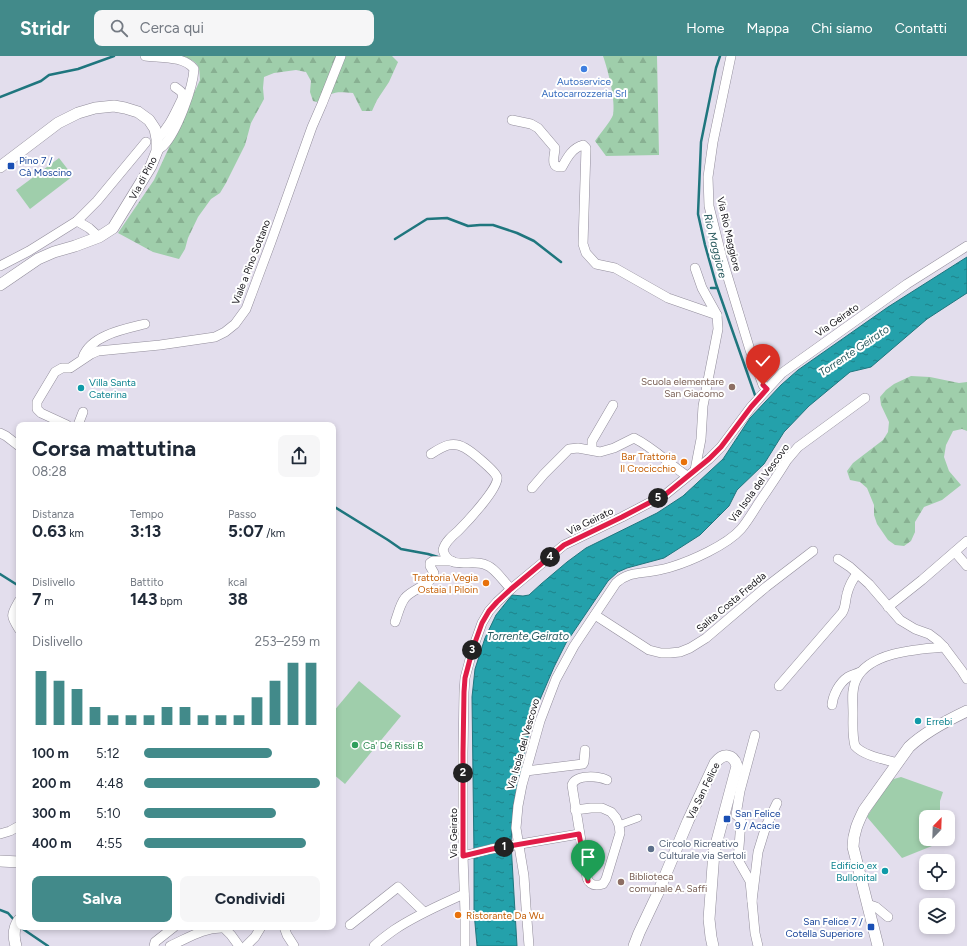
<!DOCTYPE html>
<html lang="it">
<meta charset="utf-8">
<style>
body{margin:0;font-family:Figtree,sans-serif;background:#f6f6f7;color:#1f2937;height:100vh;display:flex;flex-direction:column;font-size:15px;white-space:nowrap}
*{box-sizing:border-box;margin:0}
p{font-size:13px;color:#747a83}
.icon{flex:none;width:22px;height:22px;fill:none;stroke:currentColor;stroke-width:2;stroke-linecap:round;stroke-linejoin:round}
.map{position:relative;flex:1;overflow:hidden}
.details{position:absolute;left:16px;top:366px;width:320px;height:508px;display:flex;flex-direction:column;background:#fff;border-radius:8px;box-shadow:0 2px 6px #0003}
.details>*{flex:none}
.needle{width:26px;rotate:23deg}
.tools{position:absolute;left:919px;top:754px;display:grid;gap:8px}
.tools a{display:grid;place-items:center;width:36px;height:36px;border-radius:8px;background:#fff;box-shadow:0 2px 6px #0003;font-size:20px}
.pin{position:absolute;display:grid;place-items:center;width:34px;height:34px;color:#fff;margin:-41px -17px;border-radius:50% 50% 50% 0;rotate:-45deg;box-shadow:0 0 4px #0007}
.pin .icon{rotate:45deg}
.km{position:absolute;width:20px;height:20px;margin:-10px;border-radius:50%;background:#222;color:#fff;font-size:11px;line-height:20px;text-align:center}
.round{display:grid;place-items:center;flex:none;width:42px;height:42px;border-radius:8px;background:#f6f6f7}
.summary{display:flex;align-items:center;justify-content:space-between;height:68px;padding:0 16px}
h1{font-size:22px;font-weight:700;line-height:30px}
.metrics{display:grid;grid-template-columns:repeat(3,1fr);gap:6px;height:68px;padding:4px 16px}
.metrics div{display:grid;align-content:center}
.metrics b{font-size:17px;font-weight:700}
.metrics small{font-size:11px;font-weight:400}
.metrics p{font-size:11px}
.chart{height:112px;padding:8px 16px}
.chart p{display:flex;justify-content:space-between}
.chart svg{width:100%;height:72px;margin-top:4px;stroke:#428a8a;stroke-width:6}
.primary-button{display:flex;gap:8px;margin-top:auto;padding:8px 16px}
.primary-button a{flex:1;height:46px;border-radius:8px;background:#428a8a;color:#fff;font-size:16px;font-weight:700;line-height:46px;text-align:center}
.primary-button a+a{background:#f6f6f7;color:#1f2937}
ul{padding:0 16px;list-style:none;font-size:13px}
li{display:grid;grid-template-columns:64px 48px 1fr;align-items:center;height:30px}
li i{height:10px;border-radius:5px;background:#428a8a}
header{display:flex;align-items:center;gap:24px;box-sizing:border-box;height:56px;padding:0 20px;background:#428a8a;color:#fff}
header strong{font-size:19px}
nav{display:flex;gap:22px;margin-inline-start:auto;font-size:14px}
.search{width:280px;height:36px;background:#f6f6f7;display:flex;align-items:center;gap:10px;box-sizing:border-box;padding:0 14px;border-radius:8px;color:#747a83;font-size:15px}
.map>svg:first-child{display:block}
.green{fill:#9fceab}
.forest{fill:url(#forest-firs)}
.water{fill:url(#water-ripples);stroke:#1f767e}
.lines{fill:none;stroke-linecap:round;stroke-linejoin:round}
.stream{stroke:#1f767e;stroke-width:2.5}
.pedestrian-casing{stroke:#928d9b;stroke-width:8}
.minor-casing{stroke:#928d9b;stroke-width:10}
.tertiary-casing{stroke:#928d9b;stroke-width:12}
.pedestrian{stroke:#fff;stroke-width:7}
.minor{stroke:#fff;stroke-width:9}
.tertiary{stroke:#fff;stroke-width:11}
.route-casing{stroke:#fff;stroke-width:8}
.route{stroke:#e11d48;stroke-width:5}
.shop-dot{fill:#3f7fe0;stroke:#fff;stroke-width:1.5}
.transit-dot{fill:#1a4fb4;stroke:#fff;stroke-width:1.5}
.education-dot{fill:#8d6e63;stroke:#fff;stroke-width:1.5}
.culture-dot{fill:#0f9aa8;stroke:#fff;stroke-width:1.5}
.food-dot{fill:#e8710a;stroke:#fff;stroke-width:1.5}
.leisure-dot{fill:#2e9e5b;stroke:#fff;stroke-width:1.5}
.service-dot{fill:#5c6f8a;stroke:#fff;stroke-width:1.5}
.labels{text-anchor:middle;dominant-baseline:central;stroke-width:4;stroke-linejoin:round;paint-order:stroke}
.shop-label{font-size:10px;fill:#366cbe;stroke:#fff}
.transit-label{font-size:10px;fill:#164399;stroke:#fff;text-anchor:start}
.street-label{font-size:10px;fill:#121116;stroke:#fff}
.education-label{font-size:10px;fill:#785e54;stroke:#fff;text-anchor:end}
.culture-label{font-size:10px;fill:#0d838f;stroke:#fff;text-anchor:start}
.food-label{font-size:10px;fill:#c56008;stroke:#fff;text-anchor:end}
.leisure-label{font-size:10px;fill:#27864d;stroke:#fff;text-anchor:start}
.service-label{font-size:10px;fill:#4e5e75;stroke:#fff;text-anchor:start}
.water-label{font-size:11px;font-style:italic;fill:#295a5e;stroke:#fff}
</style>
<header>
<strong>Stridr</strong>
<div class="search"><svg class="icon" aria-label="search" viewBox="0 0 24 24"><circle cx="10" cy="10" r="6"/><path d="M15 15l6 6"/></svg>Cerca qui</div>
<nav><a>Home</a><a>Mappa</a><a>Chi siamo</a><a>Contatti</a></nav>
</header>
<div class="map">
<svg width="967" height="890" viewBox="0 0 967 890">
<defs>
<pattern id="forest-firs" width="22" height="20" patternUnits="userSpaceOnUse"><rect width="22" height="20" fill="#9fceab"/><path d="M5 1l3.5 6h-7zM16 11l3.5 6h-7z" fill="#88b092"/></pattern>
<pattern id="water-ripples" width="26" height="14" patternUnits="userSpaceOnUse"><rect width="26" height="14" fill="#24a1ab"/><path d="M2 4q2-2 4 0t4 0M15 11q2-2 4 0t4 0" fill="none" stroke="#1e828a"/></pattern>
</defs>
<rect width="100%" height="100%" fill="#e3deed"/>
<g class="green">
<path d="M59,102L73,120L30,153L16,134Z"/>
<path d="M359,625L401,660L345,728L333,718V656Z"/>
<path d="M901,721L943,736L940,745V761H926V783H935L932,790L902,802L867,761L890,724Z"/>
</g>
<g class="forest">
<path d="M182,0H392L398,6L389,26L377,44L372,55H362L353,37C335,35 332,36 317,46L313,45L310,36L311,25L306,16L296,14L274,17L264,21L263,32L264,43L251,67L245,89L226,127L220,137L211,143L198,161L188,182L185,193L179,203L153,196L118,177L154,124L200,24C200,7 197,6 182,0Z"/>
<path d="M603,0H657L659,99L606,100L595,85C599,79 611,65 613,59C616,45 608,14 603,0Z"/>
<path d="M911,320L930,321L959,327L967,326V375L962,373L953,375L946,389L944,401L949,415L961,429L942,444L924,451L915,466V476L911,485L904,490L895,489L888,484L877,468L874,459V449L867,432L860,426L850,424L847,415L853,407L883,384L888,376L889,366L881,349L880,341L886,334L894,328Z"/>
</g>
<path class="water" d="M967,201V237L927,263L871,311L850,316L809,350L784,376L764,408L737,434L729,450L700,479L664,502L627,512L618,516L608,525L566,587L554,611L532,662L513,751L511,787L517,890H477L474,856V799L472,641L475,613L485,582L496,559L512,539L523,540L529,539L541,528L567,506L586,492L657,457L683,440L723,403L750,362L781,329L798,314L888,251Z"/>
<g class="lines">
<g class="stream">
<path d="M720,0L716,12L701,86L698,158L705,189L716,228L756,342"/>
<path d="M0,41L41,25L49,19L78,13L114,0"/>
<path d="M395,183L427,163L447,162L468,170L480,169H493L517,177L534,185L561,206"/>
<path d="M711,232H717"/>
<path d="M333,450L388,484L401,493L428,498L438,501"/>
<path d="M0,518L19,530"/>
<path d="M0,854L8,857L15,865"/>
<path d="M20,871L48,890"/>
</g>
<defs>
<path id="pedestrian" d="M619,769L638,762"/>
<g id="minor">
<path d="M145,0C161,2 184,0 194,13C193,32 177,75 164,89C162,91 159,93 157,95"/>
<path d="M731,0L713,86L708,121L709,150L722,202L750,294L763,329L767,333"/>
<path d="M512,64L531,68L538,72L555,92C555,99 549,112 562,111C567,102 572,92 583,89L586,92L583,188L586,197L596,208L615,212L668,242L717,259"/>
<path d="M157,83C169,72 175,57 182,43C184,36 180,35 175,31"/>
<path d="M77,165L89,172L99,181"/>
<path d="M0,210L29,195L77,165L97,145L146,86"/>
<path d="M83,301C91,279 125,273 145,268"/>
<path d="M67,369L41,357L37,353V346L55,316L62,312H70L91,298L98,295L160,289L215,281L225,276L235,268L246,253L271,186L312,71L322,48L341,0"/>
<path d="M78,369L83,356"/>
<path d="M0,377L6,380L19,390"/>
<path d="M592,394V385L613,349"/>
<path d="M431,398C442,391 452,384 465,392C471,395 495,415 497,421C500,431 466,467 458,475C452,480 445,486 443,494C449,516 472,502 486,509C495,512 504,526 511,533"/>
<path d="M695,414L701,383L703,350L718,273L717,259L702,232L695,212"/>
<path d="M532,432L544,418L569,393L578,392L600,396L614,392L634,382C654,392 669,408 687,420"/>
<path d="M955,496L967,510"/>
<path d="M838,503L850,511L869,528L900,564L915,573L929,578L937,584L944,591L962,615L967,623"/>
<path d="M19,545C11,559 10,559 19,573"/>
<path d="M888,551L922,524L967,485"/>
<path d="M595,559L649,594L661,597H670L680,596L690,592L706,582L766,531L813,495"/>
<path d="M395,566C398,558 400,548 405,542C412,533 432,529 434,517L430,510V507L433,505H452"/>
<path d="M779,630L842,557C846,551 845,545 847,538C849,530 852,524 857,518"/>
<path d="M832,649C833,639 839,627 848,621C851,619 856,618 860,616"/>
<path d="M897,707C884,703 864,700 855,690C852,679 853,668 853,657C853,645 851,634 856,624C868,596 918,593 944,591"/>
<path d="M526,715L583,708L584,706L585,694"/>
<path d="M575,754L591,752H602L611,756L616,762L619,769L620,777L606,823L603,828C596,830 590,830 587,822L572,729C576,718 598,720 607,724"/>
<path d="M0,778L10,775L19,770"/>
<path d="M463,800L491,793L579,778"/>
<path d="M752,845L750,825L738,804L741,765L740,762L736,759L740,735L755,679"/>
<path d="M867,848L876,851L888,861"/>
<path d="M350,869L398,831L424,856"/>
<path d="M284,871L287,879L294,890"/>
<path d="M154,890L155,886L174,871"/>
<path d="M170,890C188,882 204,871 224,872L231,879L239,890"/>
<path d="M246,890L255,881L261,871"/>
<path d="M374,890C380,884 387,879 394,874C416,859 440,849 464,838"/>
<path d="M465,890V857L463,800V697L464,636L465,622L473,592L482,567L489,555L497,546L511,533L564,489L622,461L666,438L709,403L721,391L751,351L782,317L907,228L967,190"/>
<path d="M529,890L526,851L524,820L516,772L518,750L522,729L540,665L556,623L574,590L616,527C628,516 638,518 653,515C659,514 665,513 671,511C691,505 727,489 741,473C747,466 753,456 758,448C768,433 778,419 787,404L798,391L865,342"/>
<path d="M758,890L755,877L752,845L758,796L766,770L777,747"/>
</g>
<g id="tertiary">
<path d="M0,111L58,67L78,57L95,52L114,50L125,52L138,56L149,64L155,73L157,83V95L151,110L113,172L99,181L75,190L54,196L38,203L0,229"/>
<path d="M0,805L19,806"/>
<path d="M16,890C13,880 13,872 19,864"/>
<path d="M634,890L639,877L657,839L688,765L715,707C723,697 733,697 737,710L714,796L709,863L711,881L713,890"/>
<path d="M878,890L853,791C853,777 858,766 864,754L909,691C925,676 948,664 967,655"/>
</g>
</defs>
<use href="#pedestrian" class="pedestrian-casing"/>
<use href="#minor" class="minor-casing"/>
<use href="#tertiary" class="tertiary-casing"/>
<use href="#pedestrian" class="pedestrian"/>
<use href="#minor" class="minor"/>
<use href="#tertiary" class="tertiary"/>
</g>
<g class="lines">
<defs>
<path id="route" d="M588,825L579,778L492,793L463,800V697L464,636L465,622L473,592L482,567L489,555L497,546L511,533L564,489L622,461L666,438L709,403L721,391L751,351L767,333L763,329"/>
</defs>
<use href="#route" class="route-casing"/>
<use href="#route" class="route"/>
</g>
<circle class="shop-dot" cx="584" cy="13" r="4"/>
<g class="transit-dot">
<rect x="7" y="106" width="8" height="8" rx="2"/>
<rect x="723" y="759" width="8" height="8" rx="2"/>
<rect x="867" y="867" width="8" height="8" rx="2"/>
</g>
<g class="education-dot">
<circle cx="732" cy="331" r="4"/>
<circle cx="621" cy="826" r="4"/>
</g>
<g class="culture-dot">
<circle cx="81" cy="332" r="4"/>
<circle cx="918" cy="665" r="4"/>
<circle cx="885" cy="815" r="4"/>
</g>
<g class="food-dot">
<circle cx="684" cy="406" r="4"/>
<circle cx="486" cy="527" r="4"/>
<circle cx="458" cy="859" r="4"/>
</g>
<circle class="leisure-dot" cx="355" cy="689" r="4"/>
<circle class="service-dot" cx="651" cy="793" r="4"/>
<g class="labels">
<g class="shop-label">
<text x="584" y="25">Autoservice<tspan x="584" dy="12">Autocarrozzeria Srl</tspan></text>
</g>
<g class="transit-label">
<text x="19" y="104">Pino 7 /<tspan x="19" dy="12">Cà Moscino</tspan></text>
<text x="735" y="757">San Felice<tspan x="735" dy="12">9 / Acacie</tspan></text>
<text x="863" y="865" text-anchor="end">San Felice 7 /<tspan x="863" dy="12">Cotella Superiore</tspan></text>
</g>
<g class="street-label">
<text transform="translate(143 122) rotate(-62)">Via di Pino</text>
<text transform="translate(729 178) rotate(77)">Via Rio Maggiore</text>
<text transform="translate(251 206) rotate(-69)">Viale a Pino Sottano</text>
<text transform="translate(837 264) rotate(-35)">Via Geirato</text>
<text transform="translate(759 427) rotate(-54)">Via Isola del Vescovo</text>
<text transform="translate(590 465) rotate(-26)">Via Geirato</text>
<text transform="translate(731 546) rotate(-40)">Salita Costa Fredda</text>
<text transform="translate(523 688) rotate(-74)">Via Isola del Vescovo</text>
<text transform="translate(703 735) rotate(-64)">Via San Felice</text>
<text transform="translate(453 777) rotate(-90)">Via Geirato</text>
</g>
<g class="education-label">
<text x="724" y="325">Scuola elementare<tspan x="724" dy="12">San Giacomo</tspan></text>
<text x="629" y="820" text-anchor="start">Biblioteca<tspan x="629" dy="12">comunale A. Saffi</tspan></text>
</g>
<g class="culture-label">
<text x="89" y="326">Villa Santa<tspan x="89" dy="12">Caterina</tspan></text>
<text x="926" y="665">Errebi</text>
<text x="877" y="809" text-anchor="end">Edificio ex<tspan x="877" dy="12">Bullonital</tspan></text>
</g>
<g class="food-label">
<text x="676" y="400">Bar Trattoria<tspan x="676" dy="12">Il Crocicchio</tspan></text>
<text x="478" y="521">Trattoria Vegia<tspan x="478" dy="12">Ostaia I Piloin</tspan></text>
<text x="466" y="859" text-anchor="start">Ristorante Da Wu</text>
</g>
<g class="leisure-label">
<text x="363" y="689">Ca' Dé Rissi B</text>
</g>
<g class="service-label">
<text x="659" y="787">Circolo Ricreativo<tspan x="659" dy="12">Culturale via Sertoli</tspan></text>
</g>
<g class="water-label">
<text transform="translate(715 190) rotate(76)">Rio Maggiore</text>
<text transform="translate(854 295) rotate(-34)">Torrente Geirato</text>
<text x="528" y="580">Torrente Geirato</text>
</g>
</g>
</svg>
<div class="tools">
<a><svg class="needle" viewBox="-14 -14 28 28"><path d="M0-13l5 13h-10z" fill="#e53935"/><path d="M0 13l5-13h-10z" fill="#747a83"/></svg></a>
<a><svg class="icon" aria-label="locate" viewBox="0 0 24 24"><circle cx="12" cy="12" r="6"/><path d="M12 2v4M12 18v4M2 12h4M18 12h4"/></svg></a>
<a><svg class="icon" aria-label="layers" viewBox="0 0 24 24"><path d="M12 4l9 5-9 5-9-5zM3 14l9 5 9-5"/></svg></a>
</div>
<div class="pin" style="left:588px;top:825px;background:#1e9e55"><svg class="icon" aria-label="arrive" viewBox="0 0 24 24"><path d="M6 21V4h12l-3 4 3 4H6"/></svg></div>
<div class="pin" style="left:763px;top:329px;background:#d93025"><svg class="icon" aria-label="check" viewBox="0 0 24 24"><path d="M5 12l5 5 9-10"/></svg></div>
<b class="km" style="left:504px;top:791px">1</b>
<b class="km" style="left:463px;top:717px">2</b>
<b class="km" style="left:472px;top:594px">3</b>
<b class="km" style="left:550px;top:501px">4</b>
<b class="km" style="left:658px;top:442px">5</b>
<section class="details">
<div class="summary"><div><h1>Corsa mattutina</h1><p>08:28</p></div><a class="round"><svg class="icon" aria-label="share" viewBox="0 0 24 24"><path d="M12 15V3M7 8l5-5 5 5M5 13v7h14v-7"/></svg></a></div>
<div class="metrics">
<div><p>Distanza</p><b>0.63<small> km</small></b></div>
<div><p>Tempo</p><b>3:13</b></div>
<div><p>Passo</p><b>5:07<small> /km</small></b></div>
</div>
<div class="metrics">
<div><p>Dislivello</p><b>7<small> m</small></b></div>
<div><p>Battito</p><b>143<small> bpm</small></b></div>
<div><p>kcal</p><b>38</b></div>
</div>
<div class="chart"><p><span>Dislivello</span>253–259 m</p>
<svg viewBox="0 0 160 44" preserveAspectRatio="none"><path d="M5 44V11M15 44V17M25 44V22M35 44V33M45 44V38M55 44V38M65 44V38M75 44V33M85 44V33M95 44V38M105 44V38M115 44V38M125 44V27M135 44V17M145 44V6M155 44V6"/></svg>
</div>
<ul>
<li><b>100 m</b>5:12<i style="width:73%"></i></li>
<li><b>200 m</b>4:48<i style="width:100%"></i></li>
<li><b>300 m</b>5:10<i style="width:75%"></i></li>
<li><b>400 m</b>4:55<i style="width:92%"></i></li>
</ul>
<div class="primary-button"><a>Salva</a><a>Condividi</a></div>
</section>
</div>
